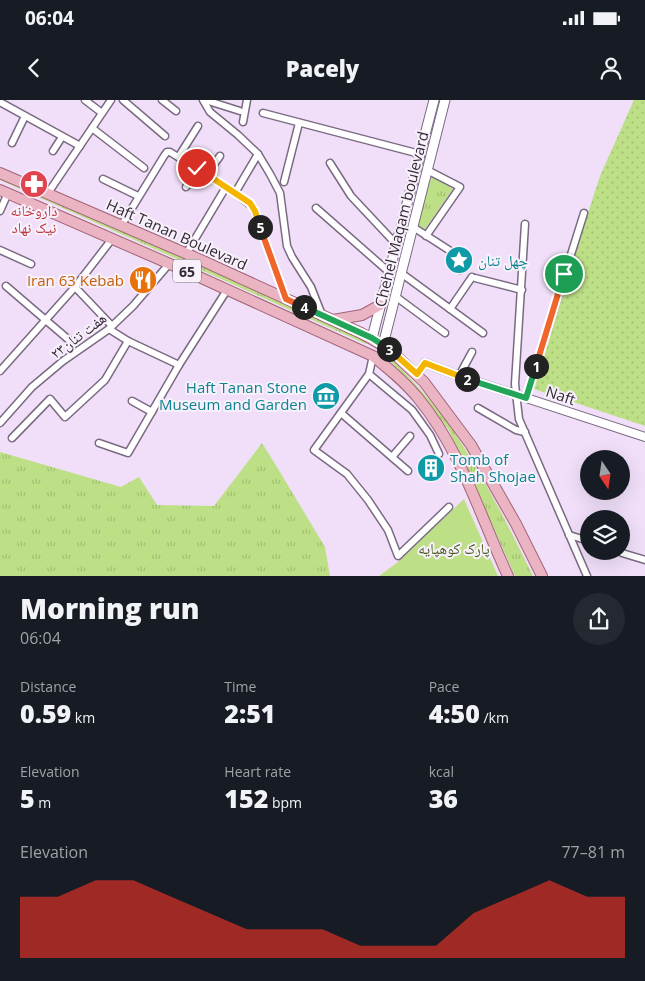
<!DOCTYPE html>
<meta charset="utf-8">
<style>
body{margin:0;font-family:"Open Sans","Noto Naskh Arabic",sans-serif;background:#242831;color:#f1f3f6;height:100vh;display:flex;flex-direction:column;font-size:19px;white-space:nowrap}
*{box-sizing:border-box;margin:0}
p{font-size:16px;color:#9ea1a6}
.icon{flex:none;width:28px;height:28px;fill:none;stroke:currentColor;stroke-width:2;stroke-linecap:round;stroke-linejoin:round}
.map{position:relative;height:476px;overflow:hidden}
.sheet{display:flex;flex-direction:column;background:#171b24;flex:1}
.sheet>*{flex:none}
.needle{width:32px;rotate:167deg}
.tools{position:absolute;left:580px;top:350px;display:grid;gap:10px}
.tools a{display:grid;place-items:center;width:50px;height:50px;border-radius:50%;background:#171b24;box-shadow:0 5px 20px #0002;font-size:25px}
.pin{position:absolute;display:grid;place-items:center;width:42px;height:42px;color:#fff;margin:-21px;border:2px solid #fff;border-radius:50%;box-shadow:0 1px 5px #0007}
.km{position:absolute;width:25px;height:25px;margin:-12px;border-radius:50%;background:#222;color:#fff;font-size:14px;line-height:25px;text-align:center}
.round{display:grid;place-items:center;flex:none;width:52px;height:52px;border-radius:26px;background:#242831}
.summary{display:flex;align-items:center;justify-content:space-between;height:85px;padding:0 20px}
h1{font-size:28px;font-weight:800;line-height:38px}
.metrics{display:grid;grid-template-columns:repeat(3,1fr);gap:8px;height:85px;padding:5px 20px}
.metrics div{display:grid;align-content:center}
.metrics b{font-size:25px;font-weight:800}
.metrics small{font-size:14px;font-weight:400}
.metrics p{font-size:14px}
.chart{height:140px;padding:10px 20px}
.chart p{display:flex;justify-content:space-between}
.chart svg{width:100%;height:90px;margin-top:5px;fill:#d93025;opacity:.7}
.status{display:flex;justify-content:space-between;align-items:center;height:35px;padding:0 25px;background:#171b24;direction:ltr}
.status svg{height:14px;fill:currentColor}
header{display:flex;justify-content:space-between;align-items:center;height:65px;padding:0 20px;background:#171b24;font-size:22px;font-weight:800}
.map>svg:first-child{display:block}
.grass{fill:url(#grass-tufts)}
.park{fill:#bddf86}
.garden{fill:url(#garden-dots)}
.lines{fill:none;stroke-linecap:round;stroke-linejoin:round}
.minor-casing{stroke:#796a81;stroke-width:9}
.tertiary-casing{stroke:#796a81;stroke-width:10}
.secondary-casing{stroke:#796a81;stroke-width:11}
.primary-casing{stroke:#a16477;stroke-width:12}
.minor{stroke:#fff;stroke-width:6}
.tertiary{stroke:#fff;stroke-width:8}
.secondary{stroke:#fff;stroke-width:9}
.primary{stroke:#ebb4c2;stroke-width:10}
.split-1-casing{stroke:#fff;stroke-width:10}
.split-2-casing{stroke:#fff;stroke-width:10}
.split-3-casing{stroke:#fff;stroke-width:10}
.split-4-casing{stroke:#fff;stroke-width:10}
.split-5-casing{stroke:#fff;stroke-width:10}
.split-6-casing{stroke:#fff;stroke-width:10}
.split-1{stroke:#f0652b;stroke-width:6}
.split-2{stroke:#22a559;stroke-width:6}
.split-3{stroke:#f5b400;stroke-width:6}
.split-4{stroke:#22a559;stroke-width:6}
.split-5{stroke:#f0652b;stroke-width:6}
.split-6{stroke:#f5b400;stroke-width:6}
.labels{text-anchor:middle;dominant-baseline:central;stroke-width:4;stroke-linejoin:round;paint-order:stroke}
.shield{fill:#f8f1fc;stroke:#6d6671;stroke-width:1}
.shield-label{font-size:14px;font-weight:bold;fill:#322b35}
.health-label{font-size:15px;fill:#be3a42;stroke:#f8f1fc}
.street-label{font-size:15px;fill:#322b35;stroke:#f8f1fc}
.culture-label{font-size:15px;fill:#0d838f;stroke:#f8f1fc;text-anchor:start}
.food-label{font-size:15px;fill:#c56008;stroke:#f8f1fc;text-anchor:end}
.park-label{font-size:15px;fill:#455a1c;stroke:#f8f1fc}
</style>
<div class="status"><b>06:04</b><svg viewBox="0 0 49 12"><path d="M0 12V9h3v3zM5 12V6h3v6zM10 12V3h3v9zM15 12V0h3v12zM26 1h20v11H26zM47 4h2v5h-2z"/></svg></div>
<header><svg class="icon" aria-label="back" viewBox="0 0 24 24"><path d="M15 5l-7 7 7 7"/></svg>Pacely<svg class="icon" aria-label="person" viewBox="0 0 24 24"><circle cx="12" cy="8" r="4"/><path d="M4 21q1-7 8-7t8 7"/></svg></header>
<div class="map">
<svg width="645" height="476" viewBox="0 0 645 476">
<defs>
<pattern id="grass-tufts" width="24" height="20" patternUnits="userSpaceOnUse" patternTransform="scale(1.25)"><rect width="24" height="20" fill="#bddf86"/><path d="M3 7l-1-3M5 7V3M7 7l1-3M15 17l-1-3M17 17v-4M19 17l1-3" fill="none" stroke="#a3c074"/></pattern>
<pattern id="garden-dots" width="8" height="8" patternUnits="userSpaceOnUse" patternTransform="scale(1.25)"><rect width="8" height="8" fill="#bddf86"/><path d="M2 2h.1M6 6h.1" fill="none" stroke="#a3c074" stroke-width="1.8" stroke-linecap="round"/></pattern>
</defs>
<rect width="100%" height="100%" fill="#f1dff9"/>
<g class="grass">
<path d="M432,75L453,89L425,129L417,125Z"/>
<path d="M0,77L187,159L186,163L0,80Z"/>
<path d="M192,162L366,241V244L190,165Z"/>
<path d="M390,257C411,279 432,301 450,326C482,373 508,425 533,476H515L462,357L448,329L421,294L389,260Z"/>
<path d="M262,343L280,372L325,447L330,476H0V352L121,387L139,377L157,405L214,406Z"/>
</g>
<path class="park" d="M464,399L498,476H379L398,462Z"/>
<path class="garden" d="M634,0H645V326L531,288L600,76Z"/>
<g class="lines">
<defs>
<g id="minor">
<path d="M85,0L102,13"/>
<path d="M123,0L165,36"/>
<path d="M162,0L176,11"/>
<path d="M203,0L210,12L238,35L258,54L270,74L280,93L287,146L292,157L311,187L322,215"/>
<path d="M205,0L240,11"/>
<path d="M0,2L80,46"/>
<path d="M263,13L420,54"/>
<path d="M243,22L247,0"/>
<path d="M92,28L144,68"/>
<path d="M12,43L25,16"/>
<path d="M53,51L62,37"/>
<path d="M179,56L198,26"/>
<path d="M330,63L351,96L396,144"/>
<path d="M207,74L220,56"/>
<path d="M103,79L138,96"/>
<path d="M284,82L299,23"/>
<path d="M186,87L197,68"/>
<path d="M48,93L111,0"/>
<path d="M235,93L258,54"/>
<path d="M316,108L389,172"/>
<path d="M0,111L8,93"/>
<path d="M525,124L515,284L519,319L587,476"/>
<path d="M121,126L164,56L167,52H170L235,93L253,107L286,199"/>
<path d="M413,127L466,161L460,170"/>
<path d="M426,136L460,87L427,70"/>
<path d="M0,150L31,164"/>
<path d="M186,154L226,87"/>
<path d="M401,173L483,233"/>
<path d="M475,178L522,190"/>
<path d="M6,186L69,240"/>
<path d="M75,187L112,226"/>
<path d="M395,196L445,233"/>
<path d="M450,209L472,177"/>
<path d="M109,229L128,241L179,265"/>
<path d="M373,256L369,274L314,350L347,374L368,400L388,430L398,456L449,407"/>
<path d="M0,271L75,187L112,139"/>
<path d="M369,274L412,310L430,335L439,354"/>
<path d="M459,276L472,252"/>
<path d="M526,298L584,113"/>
<path d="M132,301L152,312"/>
<path d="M478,308L516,330L525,332"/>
<path d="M341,313L408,371"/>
<path d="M0,323L32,287L63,261L109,229L133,206L169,164"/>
<path d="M12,338L50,299L65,317L105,280L128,241"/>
<path d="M99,343L128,353L179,265L227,190"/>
<path d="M392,357L410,336"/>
<path d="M569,435L589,441"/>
<path d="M622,453L645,460"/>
</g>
<path id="tertiary" d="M417,274L425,263L459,276L645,337"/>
<g id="secondary">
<path d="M372,238L434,0"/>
<path d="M383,245L445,0"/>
</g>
<g id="primary">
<path d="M0,73L192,156L361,233L389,249L424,282L471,345L516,424L542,476"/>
<path d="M0,90L186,171L373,256C389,269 405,282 418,298C461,350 480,416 508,476"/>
<path d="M333,220L362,215L380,205"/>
</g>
</defs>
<use href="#minor" class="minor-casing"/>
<use href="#tertiary" class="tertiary-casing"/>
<use href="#secondary" class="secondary-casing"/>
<use href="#primary" class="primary-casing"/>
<use href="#minor" class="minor"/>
<use href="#tertiary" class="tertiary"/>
<use href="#secondary" class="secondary"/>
<use href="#primary" class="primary"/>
</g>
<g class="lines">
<defs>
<path id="split-1" d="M536,266L564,174"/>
<path id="split-2" d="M467,279L526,298L536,266"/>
<path id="split-3" d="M389,249L417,274L425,263L467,279"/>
<path id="split-4" d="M304,207L372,238L389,249"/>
<path id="split-5" d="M260,127L286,199L304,207"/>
<path id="split-6" d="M197,68L250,103L255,111L260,127"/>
</defs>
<use href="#split-1" class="split-1-casing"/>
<use href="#split-2" class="split-2-casing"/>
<use href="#split-3" class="split-3-casing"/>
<use href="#split-4" class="split-4-casing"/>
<use href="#split-5" class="split-5-casing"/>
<use href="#split-6" class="split-6-casing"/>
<use href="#split-1" class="split-1"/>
<use href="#split-2" class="split-2"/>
<use href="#split-3" class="split-3"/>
<use href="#split-4" class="split-4"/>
<use href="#split-5" class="split-5"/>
<use href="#split-6" class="split-6"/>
</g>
<defs>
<symbol id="pharmacy-disc" viewBox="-11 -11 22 22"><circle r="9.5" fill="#e0444e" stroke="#f8f1fc"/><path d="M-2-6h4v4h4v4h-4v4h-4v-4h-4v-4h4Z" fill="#fff"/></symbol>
<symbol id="sight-disc" viewBox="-11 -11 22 22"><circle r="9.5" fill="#0f9aa8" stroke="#f8f1fc"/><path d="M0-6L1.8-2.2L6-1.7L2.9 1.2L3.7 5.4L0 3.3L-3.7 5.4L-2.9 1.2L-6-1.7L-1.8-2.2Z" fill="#fff"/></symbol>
<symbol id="restaurant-disc" viewBox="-11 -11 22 22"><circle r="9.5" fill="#e8710a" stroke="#f8f1fc"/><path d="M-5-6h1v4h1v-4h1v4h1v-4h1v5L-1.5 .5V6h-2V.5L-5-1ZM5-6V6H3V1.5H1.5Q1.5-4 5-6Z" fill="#fff"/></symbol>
<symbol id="museum-disc" viewBox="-11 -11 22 22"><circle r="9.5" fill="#0f9aa8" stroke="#f8f1fc"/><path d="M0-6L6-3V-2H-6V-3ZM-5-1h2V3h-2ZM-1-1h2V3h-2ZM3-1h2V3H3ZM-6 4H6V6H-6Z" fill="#fff"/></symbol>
<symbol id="building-disc" viewBox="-11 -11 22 22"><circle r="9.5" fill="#0f9aa8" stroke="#f8f1fc"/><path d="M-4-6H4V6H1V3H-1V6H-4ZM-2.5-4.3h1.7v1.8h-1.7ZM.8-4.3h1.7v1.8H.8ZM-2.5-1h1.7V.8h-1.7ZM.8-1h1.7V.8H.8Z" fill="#fff"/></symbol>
</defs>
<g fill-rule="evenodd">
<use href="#pharmacy-disc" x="18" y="68" width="32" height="32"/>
<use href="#sight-disc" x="443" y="144" width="32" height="32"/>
<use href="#restaurant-disc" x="127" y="164" width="32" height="32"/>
<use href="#museum-disc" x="310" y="280" width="32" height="32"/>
<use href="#building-disc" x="415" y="352" width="32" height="32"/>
</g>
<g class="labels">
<rect class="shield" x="173" y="159.5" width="28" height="23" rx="4"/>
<g class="shield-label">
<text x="187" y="171">65</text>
</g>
<g class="health-label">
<text x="34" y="110">داروخانه<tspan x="34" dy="17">نیک نهاد</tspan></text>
</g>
<g class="street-label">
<text transform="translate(401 119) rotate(-76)">Chehel Maqam boulevard</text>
<text transform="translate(177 134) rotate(24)">Haft Tanan Boulevard</text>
<text transform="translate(78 235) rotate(-37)">هفت تنان۲۳</text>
<text transform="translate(561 295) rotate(18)">Naft</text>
</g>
<g class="culture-label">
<text x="478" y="160">چهل تنان</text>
<text x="307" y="287" text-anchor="end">Haft Tanan Stone<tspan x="307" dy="17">Museum and Garden</tspan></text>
<text x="450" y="359">Tomb of<tspan x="450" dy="17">Shah Shojae</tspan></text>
</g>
<g class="food-label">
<text x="124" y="180">Iran 63 Kebab</text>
</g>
<g class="park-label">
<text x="454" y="448">پارک کوهپایه</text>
</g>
</g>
</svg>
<div class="tools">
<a><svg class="needle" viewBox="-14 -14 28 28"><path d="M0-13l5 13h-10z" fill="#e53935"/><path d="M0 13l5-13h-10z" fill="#9ea1a6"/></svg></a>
<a><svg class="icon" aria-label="layers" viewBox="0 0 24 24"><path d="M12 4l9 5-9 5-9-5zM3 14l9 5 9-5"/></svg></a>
</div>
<div class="pin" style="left:564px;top:174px;background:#1e9e55"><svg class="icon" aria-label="arrive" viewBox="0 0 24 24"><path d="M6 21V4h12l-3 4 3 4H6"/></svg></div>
<div class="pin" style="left:197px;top:68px;background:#d93025"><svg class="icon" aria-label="check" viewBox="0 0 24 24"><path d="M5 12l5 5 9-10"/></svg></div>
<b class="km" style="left:536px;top:266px">1</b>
<b class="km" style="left:467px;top:279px">2</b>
<b class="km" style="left:389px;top:249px">3</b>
<b class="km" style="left:304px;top:207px">4</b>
<b class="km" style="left:260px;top:127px">5</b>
</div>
<section class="sheet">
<div class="summary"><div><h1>Morning run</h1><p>06:04</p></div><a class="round"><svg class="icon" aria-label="share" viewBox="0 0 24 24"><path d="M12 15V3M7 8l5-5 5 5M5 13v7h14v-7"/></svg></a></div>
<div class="metrics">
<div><p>Distance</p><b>0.59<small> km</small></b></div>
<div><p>Time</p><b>2:51</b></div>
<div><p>Pace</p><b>4:50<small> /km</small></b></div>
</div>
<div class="metrics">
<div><p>Elevation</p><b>5<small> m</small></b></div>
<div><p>Heart rate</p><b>152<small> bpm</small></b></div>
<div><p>kcal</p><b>36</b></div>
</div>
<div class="chart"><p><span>Elevation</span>77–81 m</p>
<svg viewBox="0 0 160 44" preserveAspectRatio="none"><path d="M0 44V14L10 14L20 6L30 6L40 14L50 22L60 30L70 30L80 30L90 38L100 38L110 38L120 22L130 14L140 6L150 14L160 14V44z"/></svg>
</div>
</section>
